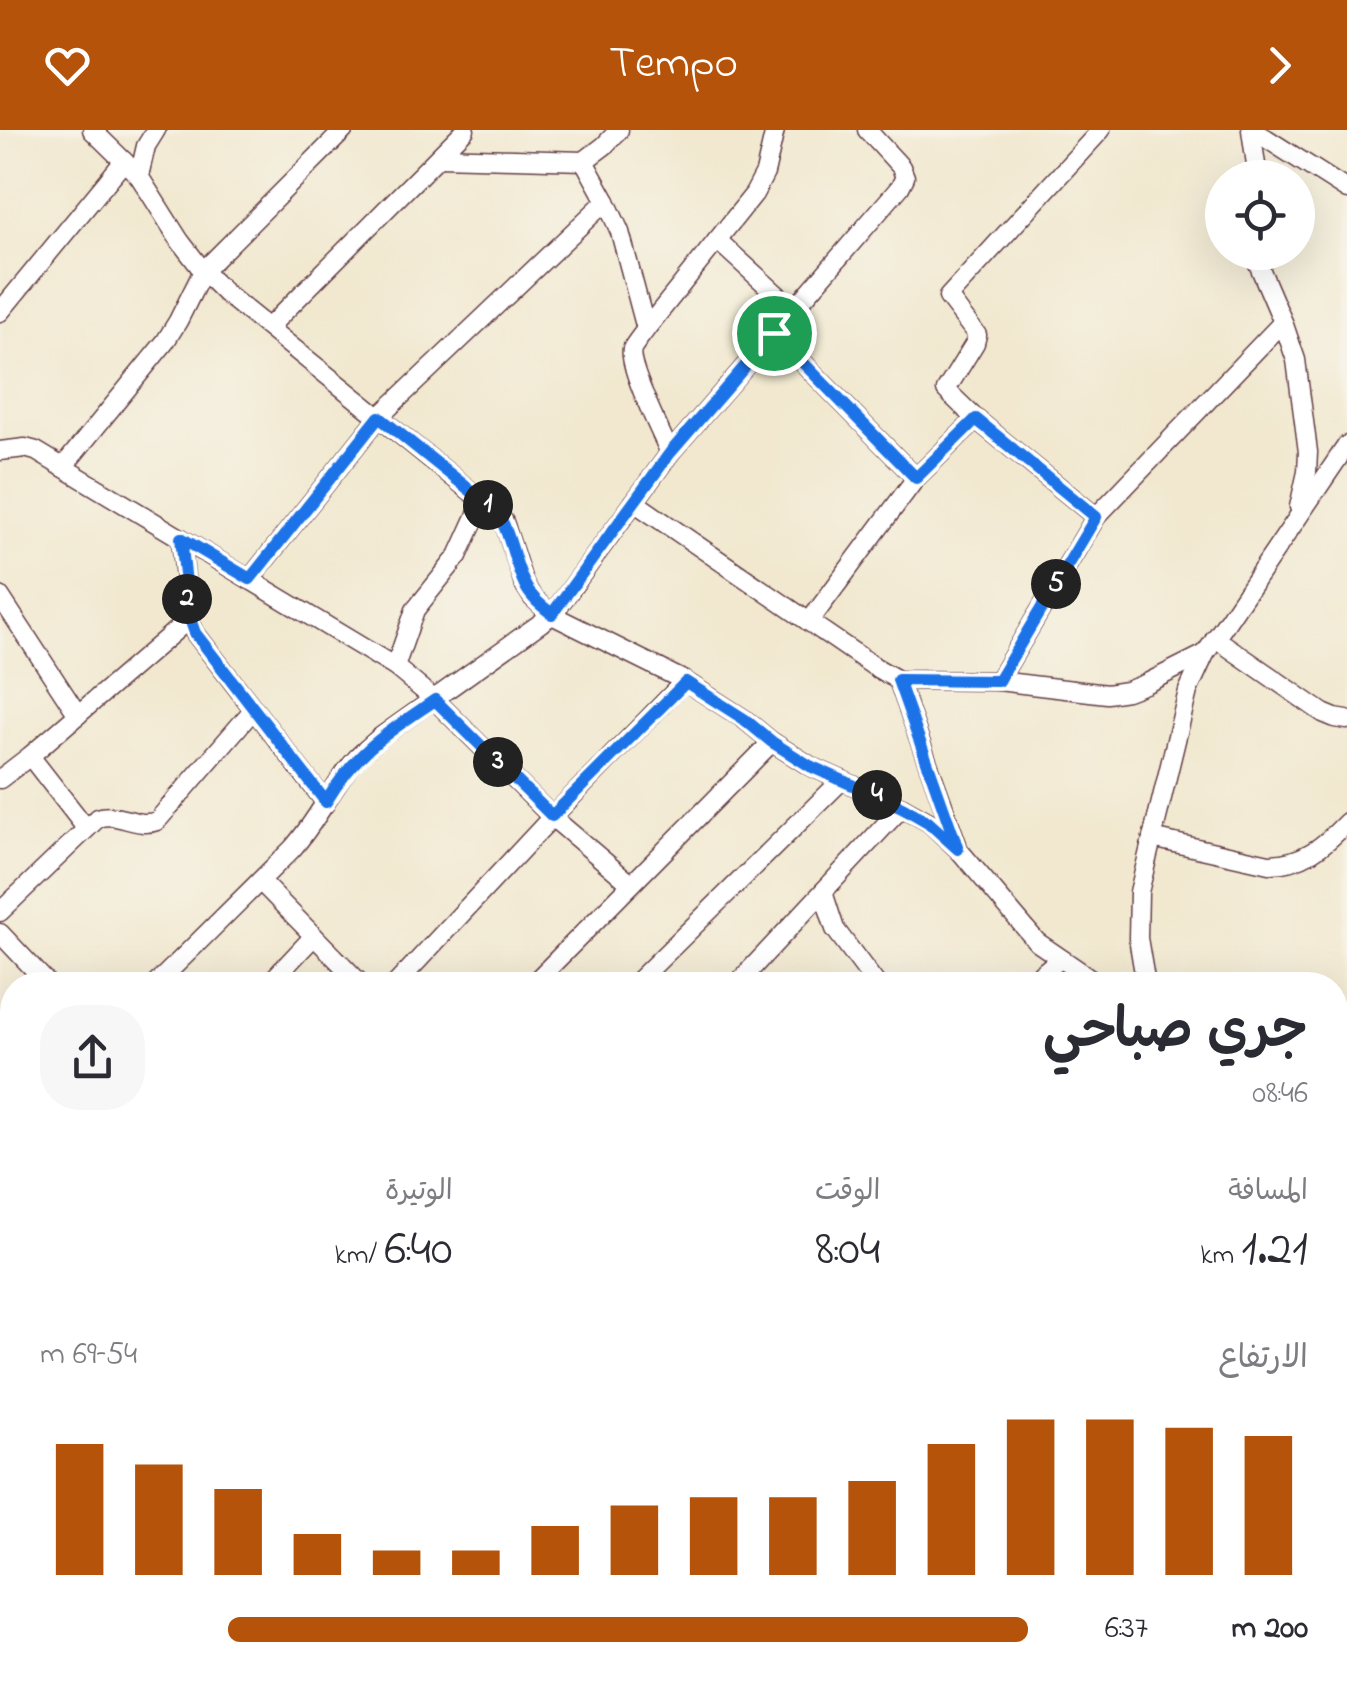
<!DOCTYPE html>
<html lang="ar">
<meta charset="utf-8">
<style>
body{margin:0;font-family:"Indie Flower","Playpen Sans Arabic",sans-serif;background:#f7f7f7;color:#2b2b33;direction:rtl;height:100vh;display:flex;flex-direction:column;font-size:38px;white-space:nowrap}
*{box-sizing:border-box;margin:0}
p{font-size:32px;color:#7c7c81}
.icon{flex:none;width:55px;height:55px;fill:none;stroke:currentColor;stroke-width:2;stroke-linecap:round;stroke-linejoin:round}
.map{position:relative;flex:1;overflow:hidden;direction:ltr}
.panel{position:absolute;left:0px;top:842px;width:1348px;height:718px;display:flex;flex-direction:column;background:#fff;border-radius:40px 40px 0 0;box-shadow:0 10px 40px #0002;direction:rtl}
.panel>*{flex:none}
.controls{position:absolute;left:1205px;top:30px;display:grid;gap:20px}
.controls a{display:grid;place-items:center;width:110px;height:110px;border-radius:50%;background:#fff;box-shadow:0 10px 40px #0002;font-size:50px}
.pin{position:absolute;display:grid;place-items:center;width:85px;height:85px;color:#fff;margin:-42px;border:5px solid #fff;border-radius:50%;box-shadow:0 2px 10px #0007}
.km{position:absolute;width:50px;height:50px;margin:-25px;border-radius:50%;background:#222;color:#fff;font-size:28px;line-height:50px;text-align:center}
.round{display:grid;place-items:center;flex:none;width:105px;height:105px;border-radius:40px;background:#f7f7f7}
.overview{display:flex;align-items:center;justify-content:space-between;height:170px;padding:0 40px}
h1{font-size:55px;font-weight:600;line-height:75px}
.figures{display:grid;grid-template-columns:repeat(3,1fr);gap:15px;height:170px;padding:10px 40px}
.figures div{display:grid;align-content:center}
.figures b{font-size:50px;font-weight:600}
.figures small{font-size:28px;font-weight:400}
.figures p{font-size:28px}
.chart{height:280px;padding:20px 40px}
.chart p{display:flex;justify-content:space-between}
.chart svg{width:100%;height:180px;margin-top:10px;stroke:#b45309;stroke-width:6}
ul{padding:0 40px;list-style:none;font-size:32px}
li{display:grid;grid-template-columns:160px 120px 1fr;align-items:center;height:75px}
li i{height:25px;border-radius:12px;background:#b45309}
header{display:flex;justify-content:space-between;align-items:center;height:130px;padding:0 40px;background:#b45309;color:#fff;font-size:45px;font-weight:600}
.map>svg:first-child{display:block}
.lines{fill:none;stroke-linecap:round;stroke-linejoin:round}
.minor-casing{stroke:#633d44;stroke-width:21}
.minor{stroke:#fff;stroke-width:18}
.route-casing{stroke:#fff;stroke-width:20}
.route{stroke:#1a73e8;stroke-width:12}
</style>
<header><svg class="icon" aria-label="forward" viewBox="0 0 24 24"><path d="M9 5l7 7-7 7"/></svg>Tempo<svg class="icon" aria-label="heart" viewBox="0 0 24 24"><path d="M12 20l-8-8c-3-5 5-10 8-4 3-6 11-1 8 4z"/></svg></header>
<div class="map">
<svg width="1347" height="1558" viewBox="0 0 1347 1558">
<rect width="100%" height="100%" fill="#f7f3e8"/>
<filter id="ink" filterUnits="userSpaceOnUse"><feTurbulence type="fractalNoise" baseFrequency=".01" numOctaves="2"/><feDisplacementMap in="SourceGraphic" scale="20" xChannelSelector="R" yChannelSelector="G"/><feConvolveMatrix kernelMatrix="1 2 1 2 8 2 1 2 1" color-interpolation-filters="sRGB"/></filter>
<filter id="wash" filterUnits="userSpaceOnUse"><feTurbulence type="fractalNoise" baseFrequency=".0048" numOctaves="4" result="noise"/><feDisplacementMap in="SourceGraphic" scale="40" xChannelSelector="R" yChannelSelector="G"/><feGaussianBlur stdDeviation="2.25" result="paint"/><feColorMatrix in="noise" values="0 0 0 0 0 0 0 0 0 0 0 0 0 0 0 0 0 1.4 0 .05"/><feComposite in="paint" operator="in"/></filter>
<g filter="url(#wash)">
<rect width="100%" height="100%" fill="#f1e8cf"/>
</g>
<g filter="url(#ink)">
<g class="lines">
<defs>
<g id="minor">
<path d="M92,0L139,46L180,111L203,141L225,163L495,381L504,392L524,454L533,468L552,485L685,551L744,589L772,612L810,636L902,677L929,692L958,719L1037,812L1100,855"/>
<path d="M1251,0L1258,48"/>
<path d="M1253,0L1347,60"/>
<path d="M439,27L584,31L604,16L619,0"/>
<path d="M584,31L606,71L620,102L646,199"/>
<path d="M139,46L146,16L156,0"/>
<path d="M717,110L794,180"/>
<path d="M1253,122L1283,192L1296,230L1308,322L1307,342L1299,377"/>
<path d="M0,182L124,31"/>
<path d="M269,197L465,0"/>
<path d="M774,203L916,348"/>
<path d="M0,321L25,318L36,321L395,537L435,570L552,687L631,754"/>
<path d="M670,323C662,305 627,235 632,219C635,213 642,205 646,199L754,64L765,43L775,0"/>
<path d="M63,337L165,212L178,191L203,141L344,0"/>
<path d="M634,372L875,537L898,550L998,551L1107,564L1127,561L1145,554L1205,524"/>
<path d="M1096,387L976,289L946,260L975,213L977,205L948,167L1101,0"/>
<path d="M181,408L189,489L195,503L326,673"/>
<path d="M250,449L379,287L606,71"/>
<path d="M0,466L78,585"/>
<path d="M809,492L916,348L976,289"/>
<path d="M1215,508L1323,583L1335,588L1347,590"/>
<path d="M395,537L415,480L458,426L483,371"/>
<path d="M898,550L957,714"/>
<path d="M998,551L1096,387L1283,192"/>
<path d="M30,626L86,698"/>
<path d="M0,649L30,626L189,489"/>
<path d="M1152,708L1269,734C1303,734 1324,716 1347,692"/>
<path d="M260,751L362,855"/>
<path d="M823,762L835,799L877,855"/>
<path d="M0,782L98,688C118,681 137,699 157,691L253,580"/>
<path d="M0,803L49,855"/>
<path d="M155,855L292,719C317,691 332,657 356,629C363,621 372,615 379,608L552,485L670,323L900,57L905,47L901,37L867,0"/>
<path d="M268,855L314,806"/>
<path d="M395,855L552,687L685,551"/>
<path d="M532,855L772,612"/>
<path d="M634,855L842,650"/>
<path d="M736,855L902,677"/>
<path d="M1028,855L1060,829"/>
<path d="M1146,855L1138,808L1139,762L1188,561L1205,524L1347,315"/>
<path d="M1335,985L1347,973"/>
<path d="M0,1012L12,999"/>
<path d="M1335,1100L1347,1113"/>
<path d="M1335,1160L1347,1147"/>
<path d="M0,1199L12,1188"/>
<path d="M1335,1298L1347,1280"/>
<path d="M1335,1329L1347,1340"/>
<path d="M0,1380L12,1392"/>
<path d="M0,1436L12,1444"/>
<path d="M1335,1512L1347,1498"/>
<path d="M146,1548L159,1558"/>
<path d="M206,1548L219,1558"/>
<path d="M26,1558L36,1548"/>
<path d="M571,1558L581,1548"/>
<path d="M688,1558L695,1548"/>
<path d="M836,1558L847,1548"/>
<path d="M958,1558L978,1548"/>
<path d="M1106,1558L1116,1548"/>
<path d="M1294,1558L1304,1548"/>
</g>
</defs>
<use href="#minor" class="minor-casing"/>
<use href="#minor" class="minor"/>
</g>
</g>
<g class="lines" filter="url(#ink)">
<defs>
<path id="route" d="M774,203L916,348L976,289L1096,387L998,551L898,550L958,719L928,692L902,677L810,636L772,612L744,589L686,552L552,686L435,570C387,603 357,620 326,672L195,503L190,489L181,408L250,449L379,287L496,381C511,403 513,431 525,455C531,468 542,476 552,484L670,323Z"/>
</defs>
<use href="#route" class="route-casing"/>
<use href="#route" class="route"/>
</g>
</svg>
<div class="controls">
<a><svg class="icon" aria-label="locate" viewBox="0 0 24 24"><circle cx="12" cy="12" r="6"/><path d="M12 2v4M12 18v4M2 12h4M18 12h4"/></svg></a>
</div>
<div class="pin" style="left:774px;top:203px;background:#1e9e55"><svg class="icon" aria-label="arrive" viewBox="0 0 24 24"><path d="M6 21V4h12l-3 4 3 4H6"/></svg></div>
<b class="km" style="left:488px;top:375px">1</b>
<b class="km" style="left:187px;top:469px">2</b>
<b class="km" style="left:498px;top:632px">3</b>
<b class="km" style="left:877px;top:665px">4</b>
<b class="km" style="left:1056px;top:454px">5</b>
<section class="panel">
<div class="overview"><div><h1>جري صباحي</h1><p>08:46</p></div><a class="round"><svg class="icon" aria-label="share" viewBox="0 0 24 24"><path d="M12 15V3M7 8l5-5 5 5M5 13v7h14v-7"/></svg></a></div>
<div class="figures">
<div><p>المسافة</p><b>1.21<small> km</small></b></div>
<div><p>الوقت</p><b>8:04</b></div>
<div><p>الوتيرة</p><b>6:40<small> /km</small></b></div>
</div>
<div class="chart"><p><span>الارتفاع</span>54–69 m</p>
<svg viewBox="0 0 160 44" preserveAspectRatio="none"><path d="M5 44V12M15 44V17M25 44V23M35 44V34M45 44V38M55 44V38M65 44V32M75 44V27M85 44V25M95 44V25M105 44V21M115 44V12M125 44V6M135 44V6M145 44V8M155 44V10"/></svg>
</div>
<ul>
<li><b>200 m</b>6:37<i style="width:81%"></i></li>
</ul>
</section>
</div>
